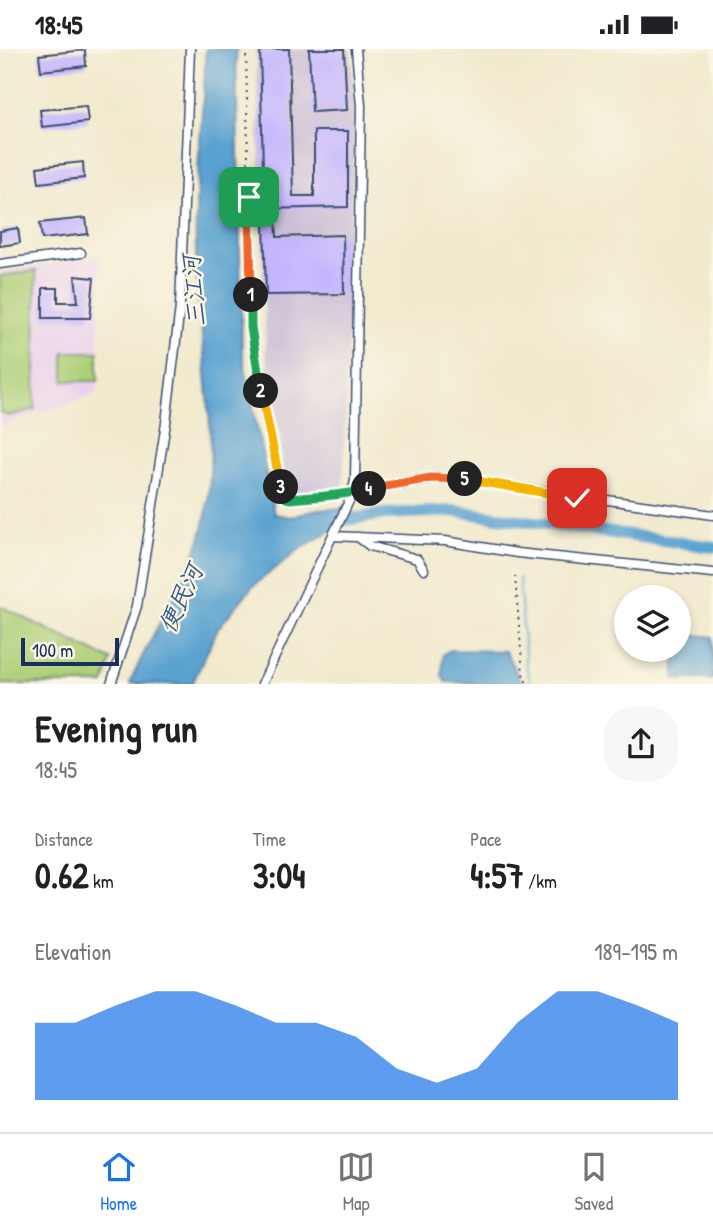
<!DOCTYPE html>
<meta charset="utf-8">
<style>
body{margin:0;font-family:"Patrick Hand","LXGW WenKai TC",sans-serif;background:#f6f6f6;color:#202124;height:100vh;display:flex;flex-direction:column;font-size:26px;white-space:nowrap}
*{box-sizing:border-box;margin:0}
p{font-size:23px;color:#757577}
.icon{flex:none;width:38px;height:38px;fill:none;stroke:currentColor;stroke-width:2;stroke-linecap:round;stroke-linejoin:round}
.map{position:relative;height:635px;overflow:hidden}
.sheet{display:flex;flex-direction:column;background:#fff;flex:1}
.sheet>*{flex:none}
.fabs{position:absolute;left:614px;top:536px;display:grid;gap:14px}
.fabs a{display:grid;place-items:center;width:77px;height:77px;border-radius:50%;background:#fff;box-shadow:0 4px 10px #0003;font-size:35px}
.scale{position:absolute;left:21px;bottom:18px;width:98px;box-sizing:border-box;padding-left:7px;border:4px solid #1b2f5e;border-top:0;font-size:19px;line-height:24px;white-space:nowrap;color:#1b2f5e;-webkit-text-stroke:5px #fcf5e5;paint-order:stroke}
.pin{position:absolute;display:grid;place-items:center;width:60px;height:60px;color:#fff;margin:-30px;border-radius:14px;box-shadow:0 4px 10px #0006}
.km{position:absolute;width:35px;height:35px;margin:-18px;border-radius:50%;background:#222;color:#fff;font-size:19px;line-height:35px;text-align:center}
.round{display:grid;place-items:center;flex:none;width:74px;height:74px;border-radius:28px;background:#f6f6f6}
.headline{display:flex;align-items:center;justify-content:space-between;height:119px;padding:0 35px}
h1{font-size:38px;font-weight:700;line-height:52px}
.stats{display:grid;grid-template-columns:repeat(3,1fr);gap:10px;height:119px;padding:7px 35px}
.stats div{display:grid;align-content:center}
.stats b{font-size:35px;font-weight:700}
.stats small{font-size:19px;font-weight:400}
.stats p{font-size:19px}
.chart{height:196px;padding:14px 35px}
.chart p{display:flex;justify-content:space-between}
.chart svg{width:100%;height:126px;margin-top:7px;fill:#1a73e8;opacity:.7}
.status{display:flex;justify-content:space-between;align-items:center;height:49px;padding:0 35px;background:#fff;direction:ltr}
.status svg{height:19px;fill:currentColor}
.tab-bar{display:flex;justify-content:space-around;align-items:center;height:98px;border-top:2px solid #e0e0e0;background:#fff;font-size:19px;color:#757577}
.tab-bar a{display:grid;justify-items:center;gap:4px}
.tab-bar .active{color:#1a73e8}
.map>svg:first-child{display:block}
.built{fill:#ead1ed}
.industrial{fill:#cabfd7}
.green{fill:#adcf78;stroke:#647f6b;stroke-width:2}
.water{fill:#5aa2d0;stroke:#3a6897;stroke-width:2}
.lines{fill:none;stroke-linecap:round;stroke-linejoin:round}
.stream{stroke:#5aa2d0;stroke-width:2}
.river{stroke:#5aa2d0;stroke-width:12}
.building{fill:#c3b4ff}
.minor-casing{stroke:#3b4b6f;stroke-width:11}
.path{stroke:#3b4b6f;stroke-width:2;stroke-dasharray:2 5;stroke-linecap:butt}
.minor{stroke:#fff;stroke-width:8}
.split-1-casing{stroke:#fff;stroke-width:14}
.split-2-casing{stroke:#fff;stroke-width:14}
.split-3-casing{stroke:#fff;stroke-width:14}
.split-4-casing{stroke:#fff;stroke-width:14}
.split-5-casing{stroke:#fff;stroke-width:14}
.split-6-casing{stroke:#fff;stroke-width:14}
.split-1{stroke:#f0652b;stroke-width:9}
.split-2{stroke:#22a559;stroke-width:9}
.split-3{stroke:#f5b400;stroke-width:9}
.split-4{stroke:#22a559;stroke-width:9}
.split-5{stroke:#f0652b;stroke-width:9}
.split-6{stroke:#f5b400;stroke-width:9}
.labels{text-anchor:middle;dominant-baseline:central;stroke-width:5;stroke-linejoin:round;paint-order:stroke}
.water-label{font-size:24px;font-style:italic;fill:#315786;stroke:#fcf5e5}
</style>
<div class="status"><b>18:45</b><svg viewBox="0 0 49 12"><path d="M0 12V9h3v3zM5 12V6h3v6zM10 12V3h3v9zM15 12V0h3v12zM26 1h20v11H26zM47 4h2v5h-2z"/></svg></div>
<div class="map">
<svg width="713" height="635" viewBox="0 0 713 635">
<rect width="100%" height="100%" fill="#fcf5e5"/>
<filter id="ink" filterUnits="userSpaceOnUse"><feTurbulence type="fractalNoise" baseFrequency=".0143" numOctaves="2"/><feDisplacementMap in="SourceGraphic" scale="14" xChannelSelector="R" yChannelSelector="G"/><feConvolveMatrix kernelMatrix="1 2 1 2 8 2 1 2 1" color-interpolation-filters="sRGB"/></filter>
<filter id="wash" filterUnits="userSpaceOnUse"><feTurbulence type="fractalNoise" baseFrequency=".00686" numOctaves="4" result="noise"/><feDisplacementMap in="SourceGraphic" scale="28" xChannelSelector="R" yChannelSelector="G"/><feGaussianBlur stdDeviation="1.57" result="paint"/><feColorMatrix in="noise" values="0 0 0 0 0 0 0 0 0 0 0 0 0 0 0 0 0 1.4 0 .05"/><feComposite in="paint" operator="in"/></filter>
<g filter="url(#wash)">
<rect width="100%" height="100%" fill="#f1eace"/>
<path class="built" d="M100,208L98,340L95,345L0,377V223Z"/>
<path class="industrial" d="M256,0H350L355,52L343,441L288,443L282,420L280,386L266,306Z"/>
<g class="green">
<path d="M36,222L35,360L8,367L0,363V227Z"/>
<rect x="64" y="303" width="34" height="29"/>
<path d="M0,557L111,611L104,635H0Z"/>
</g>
<g class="water">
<path d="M206,0H236L242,302L274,465L290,468L317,461L346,459L337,478L298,501L252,538L218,579L192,635H130C151,580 196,524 206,466C220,379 198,293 196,207C194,138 203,68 206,0Z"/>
<path d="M679,584L713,588V630H675L674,600H679Z"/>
<path d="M450,601L505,602L522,635L446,633L442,627L443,605Z"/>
</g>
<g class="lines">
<path class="stream" d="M519,529L526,617L531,635"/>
<path class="river" d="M329,473L386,465L454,462L713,498"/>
</g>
<g id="blocks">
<g class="building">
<path d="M260,0H289L293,147H314V82H348V158L264,160Z"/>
<path d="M309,0H344L347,61L312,63Z"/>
<path d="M85,1L86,17L41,22L39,6Z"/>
<path d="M86,57L88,73L42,78L40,61Z"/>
<path d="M83,113L84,129L39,134L37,118Z"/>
<path d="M86,169L88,185L42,190L40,174Z"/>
<path d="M276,170L277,188L343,186L344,245L266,246L264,171Z"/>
<path d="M18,179L20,194L0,197V182Z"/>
<path d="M75,227L94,229L90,269H43V239H58V253H78Z"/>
</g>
</g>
</g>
<g filter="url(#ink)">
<use href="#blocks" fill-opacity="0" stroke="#3b4b6f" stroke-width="2"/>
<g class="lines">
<defs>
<g id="minor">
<path d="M0,215L81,204"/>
<path d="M352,444L431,429H453L713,466"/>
<path d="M333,487L445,492L517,504L713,524"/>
<path d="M358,488L370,497L417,510L424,521"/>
<path d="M111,635L137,557L166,374L180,258L190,0"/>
<path d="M262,635L350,450L355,432L361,57L356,0"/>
</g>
</defs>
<use href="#minor" class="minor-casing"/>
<g class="path">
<path d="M246,0L251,278L257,322L283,444C292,456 326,445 342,447"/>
<path d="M515,527L523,625L527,635"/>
</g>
<use href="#minor" class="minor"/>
</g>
</g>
<g class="lines" filter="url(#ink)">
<defs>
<path id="split-1" d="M249,148L251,246"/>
<path id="split-2" d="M251,246V278L261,342"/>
<path id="split-3" d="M261,342L281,438"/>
<path id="split-4" d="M281,438L286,449L291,450C320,447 342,447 369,440"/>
<path id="split-5" d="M369,440L431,429L465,430"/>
<path id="split-6" d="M465,430L577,449"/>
</defs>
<use href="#split-1" class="split-1-casing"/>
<use href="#split-2" class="split-2-casing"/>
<use href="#split-3" class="split-3-casing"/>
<use href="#split-4" class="split-4-casing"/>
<use href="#split-5" class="split-5-casing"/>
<use href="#split-6" class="split-6-casing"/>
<use href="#split-1" class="split-1"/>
<use href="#split-2" class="split-2"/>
<use href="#split-3" class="split-3"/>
<use href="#split-4" class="split-4"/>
<use href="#split-5" class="split-5"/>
<use href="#split-6" class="split-6"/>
</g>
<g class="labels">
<g class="water-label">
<text transform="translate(193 242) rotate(-95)">三江河</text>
<text transform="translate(180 549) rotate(-65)">便民河</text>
</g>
</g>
</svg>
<div class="fabs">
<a><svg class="icon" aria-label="layers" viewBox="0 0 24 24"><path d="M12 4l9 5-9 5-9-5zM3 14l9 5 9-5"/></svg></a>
</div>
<div class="scale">100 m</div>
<div class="pin" style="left:249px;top:148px;background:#1e9e55"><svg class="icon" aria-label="arrive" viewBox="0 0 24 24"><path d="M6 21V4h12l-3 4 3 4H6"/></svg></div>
<div class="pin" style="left:577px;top:449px;background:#d93025"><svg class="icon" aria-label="check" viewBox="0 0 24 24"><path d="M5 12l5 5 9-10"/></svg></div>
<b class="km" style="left:251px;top:246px">1</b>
<b class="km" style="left:261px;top:342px">2</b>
<b class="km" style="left:281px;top:438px">3</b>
<b class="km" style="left:369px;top:440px">4</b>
<b class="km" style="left:465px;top:430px">5</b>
</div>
<section class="sheet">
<div class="headline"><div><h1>Evening run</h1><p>18:45</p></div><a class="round"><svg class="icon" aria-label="share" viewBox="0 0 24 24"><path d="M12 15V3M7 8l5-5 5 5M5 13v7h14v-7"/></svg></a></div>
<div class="stats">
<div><p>Distance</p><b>0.62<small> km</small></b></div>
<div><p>Time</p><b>3:04</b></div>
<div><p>Pace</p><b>4:57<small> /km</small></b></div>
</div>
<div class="chart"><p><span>Elevation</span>189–195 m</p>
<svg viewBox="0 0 160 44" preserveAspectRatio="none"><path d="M0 44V17L10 17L20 11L30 6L40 6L50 11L60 17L70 17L80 22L90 33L100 38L110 33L120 17L130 6L140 6L150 11L160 17V44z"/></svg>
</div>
</section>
<nav class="tab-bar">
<a class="active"><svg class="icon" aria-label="home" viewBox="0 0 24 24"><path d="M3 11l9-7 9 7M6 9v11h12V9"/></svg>Home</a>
<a><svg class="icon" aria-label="map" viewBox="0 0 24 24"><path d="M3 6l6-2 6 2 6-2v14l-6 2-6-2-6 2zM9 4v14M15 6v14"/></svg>Map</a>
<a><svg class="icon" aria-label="saved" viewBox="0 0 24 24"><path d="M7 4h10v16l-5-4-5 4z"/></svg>Saved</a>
</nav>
